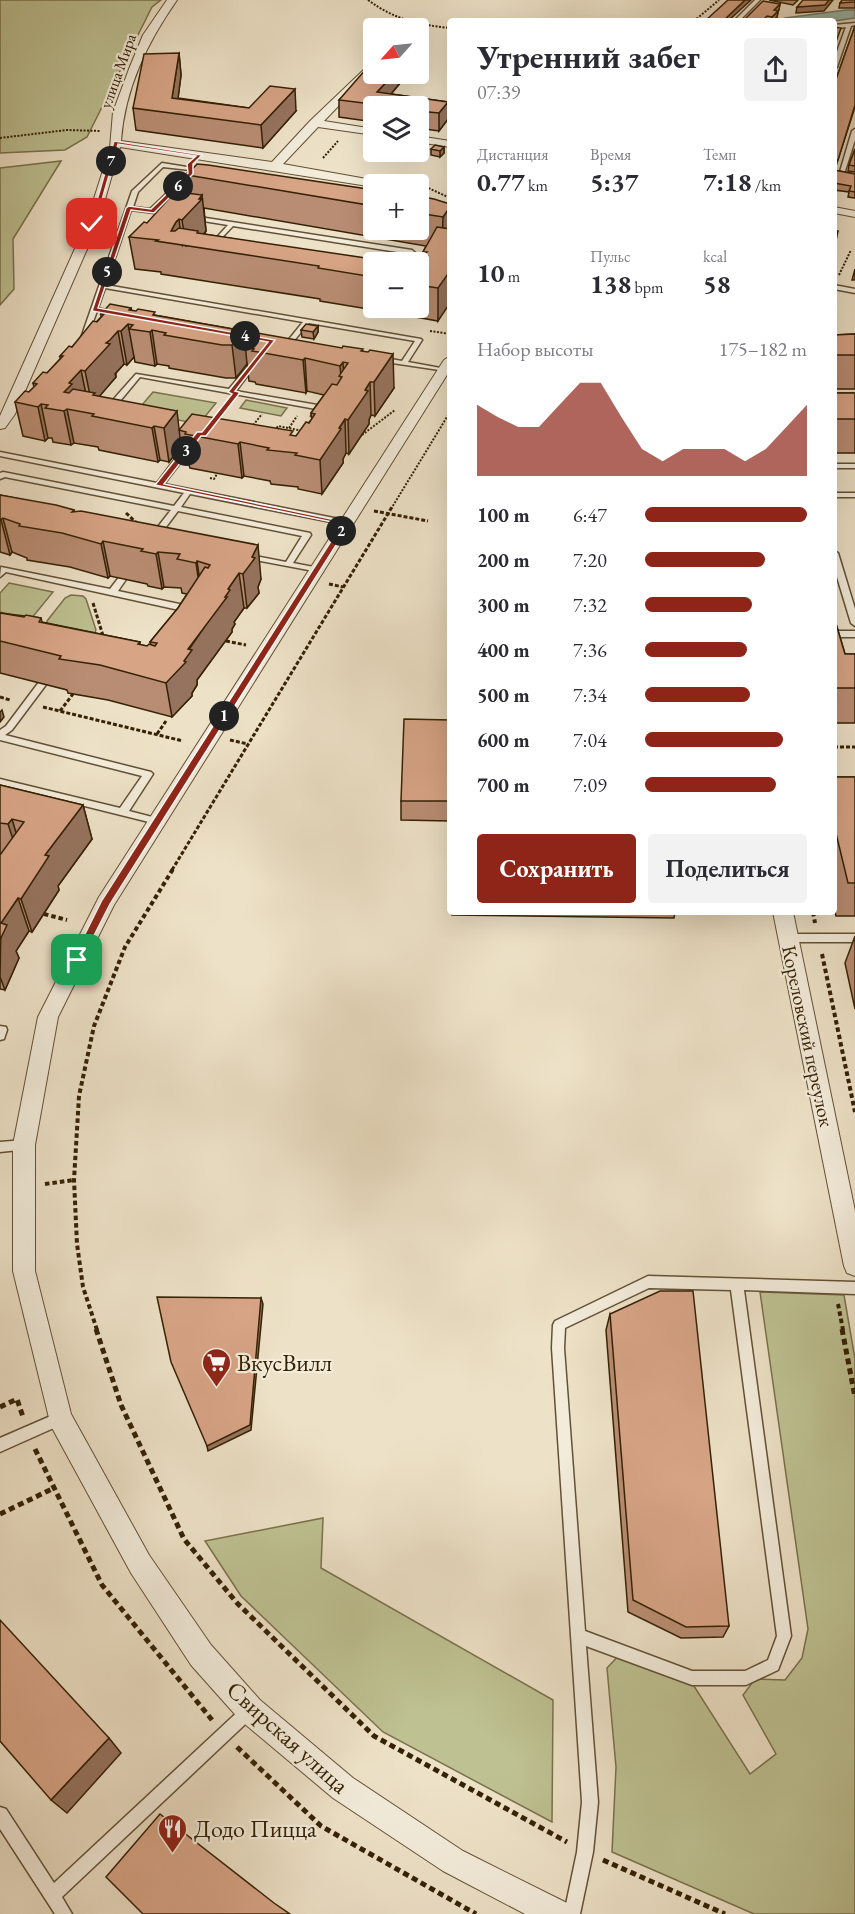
<!DOCTYPE html>
<html lang="ru">
<meta charset="utf-8">
<style>
body{margin:0;font-family:"EB Garamond",serif;background:#f2f2f3;color:#2b2b33;height:100vh;display:flex;flex-direction:column;font-size:22px;white-space:nowrap}
*{box-sizing:border-box;margin:0}
p{font-size:20px;color:#7c7c81}
.icon{flex:none;width:33px;height:33px;fill:none;stroke:currentColor;stroke-width:2;stroke-linecap:round;stroke-linejoin:round}
.map{position:relative;flex:1;overflow:hidden}
.side{position:absolute;left:447px;top:18px;width:390px;height:897px;display:flex;flex-direction:column;background:#fff;border-radius:6px;box-shadow:0 6px 24px #0002}
.side>*{flex:none}
.needle{width:39px;rotate:243deg}
.tools{position:absolute;left:363px;top:18px;display:grid;gap:12px}
.tools a{display:grid;place-items:center;width:66px;height:66px;border-radius:6px;background:#fff;box-shadow:0 6px 24px #0002;font-size:30px}
.pin{position:absolute;display:grid;place-items:center;width:51px;height:51px;color:#fff;margin:-26px;border-radius:12px;box-shadow:0 3px 9px #0006}
.km{position:absolute;width:30px;height:30px;margin:-15px;border-radius:50%;background:#222;color:#fff;font-size:16px;line-height:30px;text-align:center}
.round{display:grid;place-items:center;flex:none;width:63px;height:63px;border-radius:6px;background:#f2f2f3}
.overview{display:flex;align-items:center;justify-content:space-between;height:102px;padding:0 30px}
h1{font-size:33px;font-weight:700;line-height:45px}
.metrics{display:grid;grid-template-columns:repeat(3,1fr);gap:9px;height:102px;padding:6px 30px}
.metrics div{display:grid;align-content:center}
.metrics b{font-size:26px;font-weight:700}
.metrics small{font-size:16px;font-weight:400}
.metrics p{font-size:16px}
.chart{height:168px;padding:12px 30px}
.chart p{display:flex;justify-content:space-between}
.chart svg{width:100%;height:108px;margin-top:6px;fill:#8f2418;opacity:.7}
.button{display:flex;gap:12px;margin-top:auto;padding:12px 30px}
.button a{flex:1;height:69px;border-radius:6px;background:#8f2418;color:#fff;font-size:24px;font-weight:700;line-height:69px;text-align:center}
.button a+a{background:#f2f2f3;color:#2b2b33}
ul{padding:0 30px;list-style:none;font-size:20px}
li{display:grid;grid-template-columns:96px 72px 1fr;align-items:center;height:45px}
li i{height:15px;border-radius:8px;background:#8f2418}
.map>svg:first-child{display:block}
.green{fill:#bec192;stroke:#7a714b;stroke-width:1.5}
.water{fill:#99beb3;stroke:#717f6d;stroke-width:1.5}
.lines{fill:none;stroke-linecap:round;stroke-linejoin:round}
.lane-casing{stroke:#635135;stroke-width:3}
.street-casing{stroke:#635135;stroke-width:2}
.path-far3{stroke:#352104;stroke-width:2;stroke-dasharray:2 1.5;stroke-linecap:butt}
.path-far2{stroke:#352104;stroke-width:3;stroke-dasharray:4 2;stroke-linecap:butt}
.path-far1{stroke:#352104;stroke-width:4;stroke-dasharray:4.5 3;stroke-linecap:butt}
.path{stroke:#352104;stroke-width:5;stroke-dasharray:6 4;stroke-linecap:butt}
.lane{fill:#f3ecdb;fill-rule:evenodd}
.street{fill:#f3ecdb;fill-rule:evenodd}
.wall{fill:#b98d73;stroke:#352104;stroke-width:1.5;fill-rule:evenodd}
.shaded-wall{fill:#96735e;stroke:#352104;stroke-width:1.5}
.building{fill:#d7a486;stroke:#352104;stroke-width:1.5}
.route{fill:#8f2418;stroke:#fff;stroke-width:1.5}
.labels{text-anchor:middle;dominant-baseline:central;stroke-width:4.5;stroke-linejoin:round;paint-order:stroke}
.far-street-label{font-size:16px;fill:#352104;stroke:#f3ecdb}
.street-label{font-size:20px;fill:#352104;stroke:#f3ecdb}
.near-poi-label{font-size:24px;fill:#352104;stroke:#f3ecdb;text-anchor:start}
.near-street-label{font-size:24px;fill:#352104;stroke:#f3ecdb}
</style>
<div class="map">
<svg width="855" height="1914" viewBox="0 0 855 1914">
<rect width="100%" height="100%" fill="#ede1c7"/>
<filter id="stains"><feTurbulence type="fractalNoise" baseFrequency=".00333" numOctaves="4"/><feColorMatrix values="0 0 0 0 .2 0 0 0 0 .09 0 0 0 0 .02 0 0 0 .5 -.17"/></filter>
<radialGradient id="worn" r=".72"><stop offset=".6" stop-color="#630" stop-opacity="0"/><stop offset="1" stop-color="#630" stop-opacity=".3"/></radialGradient>
<g class="green">
<path d="M0,0H161L152,7L87,137L65,150L0,153Z"/>
<path d="M61,161L13,239L14,289L0,305V168Z"/>
<path d="M153,392L216,403L199,424L136,412Z"/>
<path d="M246,400L287,408L281,416L240,408Z"/>
<path d="M9,583L53,592L31,619L0,612V593Z"/>
<path d="M71,595L83,596L86,599L96,630L94,634L48,626L47,621L65,598Z"/>
<path d="M760,1292L844,1295L855,1359V1914H754L612,1852L616,1767L607,1668L624,1650L668,1669L694,1686L750,1774L776,1754L743,1695L755,1679L785,1680L802,1658L808,1629Z"/>
<path d="M323,1518L321,1568L553,1700L552,1822L383,1732L241,1596L205,1541Z"/>
</g>
<path class="water" d="M846,10H855V18L834,21H779L785,18Z"/>
<g class="lines">
<defs>
<g id="lane">
<path d="M755,0H760L739,21H734Z"/>
<path d="M855,23V25L851,26L837,67L834,69V60L846,27L834,29V25Z"/>
<path d="M855,129V140L844,174L839,175L852,131Z"/>
<path d="M162,163L193,168L190,170L163,167L138,192L133,207L150,209L189,172L202,174L199,176L192,175L156,210L170,213V215L131,210L106,285L421,339L422,340L408,362L446,369V371L379,361L376,359L379,357L402,361L415,341L309,323L291,344L289,345L286,343L303,322L105,288L98,308L118,313L115,315L97,311L87,338L82,339L81,338L132,191Z"/>
<path d="M193,216L412,250L422,259L418,263L413,262L415,259L410,254L233,226L212,248L209,246L228,225L191,219L190,218Z"/>
<path d="M834,285L855,289V293L834,289Z"/>
<path d="M231,331L266,337L269,339L266,341L229,334L228,333Z"/>
<path d="M257,357L260,359L236,391L323,406L324,408L318,418L311,416L316,409L140,377L111,412L104,410L136,374L229,389L255,358Z"/>
<path d="M187,443L194,445L164,484L349,521V525H346L190,494L181,507L310,533L311,535L293,563L319,568V572L245,558L241,556L245,554L286,562L302,536L178,511L157,539H154L150,537L171,510L5,477L0,479V473L3,472L174,506L184,493L0,456V452L157,483Z"/>
<rect x="834" y="464" width="21" height="4"/>
<rect x="834" y="493" width="21" height="4"/>
<path d="M834,551L838,553L855,609V626L851,623L834,567Z"/>
<path d="M1,567L110,589L120,576L123,575L127,578L118,591L184,605L188,608L184,615L181,616L177,613L179,610L6,572L0,577Z"/>
<rect x="834" y="631" width="21" height="6"/>
<path d="M42,681L46,684L45,686L12,730L5,735L151,772L153,774L129,811L160,819L162,821L160,823L157,824L0,785V779L120,808L142,776L0,740V730L6,726L39,682Z"/>
<path d="M788,934H855V942H788L783,938Z"/>
<path d="M0,1026L6,1027L7,1030L4,1039L0,1040Z"/>
<path d="M24,1140L28,1141L30,1145L28,1149L0,1152V1142Z"/>
<path d="M648,1276L855,1282V1294L744,1290L791,1636L778,1670L746,1685H692L586,1646L598,1802L593,1852L580,1914H564L577,1852L582,1802L552,1348L553,1325L555,1321ZM649,1288L731,1290L777,1636L768,1660L745,1671H692L585,1631L564,1348L565,1328Z"/>
<path d="M60,1412L65,1413L67,1418L65,1423L0,1452V1438Z"/>
<path d="M250,1703L255,1705L257,1710L255,1715L62,1897L72,1914H55L0,1829V1807L6,1809L54,1883L245,1705Z"/>
</g>
<g id="street">
<path d="M167,0H177C147,43 125,88 121,141L272,162L310,121L373,61L374,69L324,121L374,129V135L318,127L283,164L378,181L384,184H374V187L120,147L98,224L15,414L5,428L0,429V416L86,224L110,148L113,112L129,69L143,35Z"/>
<path d="M418,136L450,141V147L418,142Z"/>
<path d="M834,207L855,211V217L834,213Z"/>
<path d="M450,356V370L114,905L58,1017L35,1145V1271L71,1414L149,1555L211,1645L260,1700L353,1778L463,1851L567,1903L571,1914H525L443,1871L333,1798L240,1720L191,1665L131,1573L51,1426L13,1271V1145L38,1017L99,897L444,360Z"/>
<path d="M773,912H793L855,1211V1276L847,1273L844,1266Z"/>
</g>
</defs>
<use href="#lane" class="lane-casing"/>
<use href="#street" class="street-casing"/>
<g class="path-far3">
<path d="M368,0C394,19 418,25 450,28"/>
<path d="M694,21L719,0"/>
<path d="M0,138L67,130L101,131"/>
<path d="M323,158L338,141"/>
<path d="M392,176L424,186L450,198"/>
<path d="M839,275L851,250"/>
<path d="M430,331L450,334"/>
<path d="M215,420L227,405"/>
<path d="M251,428L262,414"/>
<path d="M289,428L297,416"/>
<path d="M275,431L278,426L303,431"/>
<path d="M362,435L395,410"/>
<path d="M210,478L214,479L217,474"/>
<path d="M391,509L450,412"/>
</g>
<g class="path-far2">
<path d="M374,511L428,521"/>
<path d="M126,513L140,526"/>
<path d="M329,584L343,587"/>
<path d="M93,603L104,639"/>
<path d="M226,641L246,645"/>
<path d="M0,697L10,700"/>
<path d="M43,707L183,741"/>
<path d="M60,711L73,694"/>
<path d="M157,734L166,721"/>
<path d="M230,740L248,744"/>
<path d="M834,747H855"/>
<path d="M172,870L392,507"/>
</g>
<g class="path-far1">
<path d="M813,912L815,923"/>
<path d="M44,914L67,920"/>
<path d="M822,954L855,1112"/>
<path d="M45,1184L74,1180"/>
<path d="M838,1304L843,1330"/>
<path d="M97,1330L83,1287L77,1244L74,1180L79,1096L94,1026L125,947L173,869"/>
</g>
<g class="path">
<path d="M96,1329L121,1405L184,1539L237,1603L374,1736L567,1842"/>
<path d="M842,1329L855,1397"/>
<path d="M0,1407L17,1399L23,1417"/>
<path d="M35,1449L102,1585L212,1720"/>
<path d="M0,1514L54,1488"/>
<path d="M237,1747L321,1826L476,1914"/>
<path d="M603,1860L725,1914"/>
</g>
<use href="#lane" class="lane"/>
<use href="#street" class="street"/>
</g>
<g class="wall">
<path d="M769,0H798L793,5Z"/>
<path d="M855,0V8H839L840,3Z"/>
<path d="M780,4L777,17L773,21H743Z"/>
<path d="M855,26V107L836,166L834,165V85Z"/>
<path d="M179,53L181,75L178,98L249,108L296,111L263,148L136,130L133,108Z"/>
<path d="M374,74H401V82L391,94L448,102V119L439,131L418,128V106H374V122L339,117V100Z"/>
<path d="M444,147V153L440,157L431,155V149Z"/>
<path d="M855,149V172L848,171L849,165Z"/>
<path d="M834,170L855,174V198L848,197L849,192L834,190Z"/>
<path d="M187,175L374,190V230H418V196L450,204L438,321L416,317V315L392,313V311L375,308L374,310L320,301V299L161,274V272L135,269L129,237L147,223L189,193ZM204,208L426,246L423,252V261L418,266V308H374V262L204,234L206,231Z"/>
<path d="M855,269V280H852Z"/>
<path d="M131,308L132,311L244,331L246,347L363,351L394,388L375,416L371,415L369,420V424L349,454L346,453L343,459V463L322,494L298,489V487L271,484L270,481L244,476L242,478L190,468L189,465L184,464L181,446L169,462L160,460L158,462L99,450L98,447L74,443L71,445L53,442L52,438H48L45,441L23,436L15,402L29,392L34,387L33,383L47,373L60,359V356L72,347L101,317V314ZM134,357L135,362L155,366L157,364L169,366V368L226,378H236L247,364L249,381L255,382L256,384L306,393L307,391L324,395L311,413L312,419L296,436L180,429L99,396L116,377V373L124,364L127,365Z"/>
<path d="M318,326V332L314,339L302,337L301,330Z"/>
<path d="M855,334V389H834V335Z"/>
<rect x="834" y="393" width="21" height="60"/>
<path d="M0,495L74,510V512L261,579L258,587L259,593L247,608H244L234,622L235,624L232,629V632L197,680V685L192,693V696L172,717L108,700L68,693L67,690L0,673V613L41,618L42,622L140,642V645L147,646L151,645L150,642L178,608L187,594L182,593L181,588L164,587L162,589L148,586L147,584L110,576L108,578L70,567L27,560V558L12,552L10,555L0,552Z"/>
<path d="M834,617L845,654H855V723H834Z"/>
<path d="M450,720V821L401,820V801Z"/>
<path d="M834,777H855V916H836L834,907Z"/>
<path d="M0,785L83,805L92,839L58,886L59,890L32,932L29,931L16,951L19,958L5,990L0,989Z"/>
<path d="M452,912H675L674,918L452,915Z"/>
<path d="M855,936V1009L845,963Z"/>
<path d="M610,1314L729,1626L723,1637L681,1638L628,1612L606,1330Z"/>
</g>
<g class="shaded-wall">
<path d="M745,0H751L728,21H723Z"/>
<path d="M829,0H833L824,11L796,13L797,7Z"/>
<path d="M780,4L779,10L773,16L774,10Z"/>
<path d="M778,11L777,17L773,21H771L772,17Z"/>
<path d="M179,53L181,75L176,114L172,98Z"/>
<path d="M394,74H401V82L381,106L377,92Z"/>
<path d="M295,89L296,111L263,148L261,125Z"/>
<path d="M448,102V119L439,131V113Z"/>
<path d="M444,147V153L440,157V151Z"/>
<path d="M202,195L206,231L199,239L186,246L182,220Z"/>
<path d="M450,207V238L442,249L443,217Z"/>
<path d="M179,219L182,245L171,231L176,222Z"/>
<path d="M838,231L834,250V239Z"/>
<path d="M450,260V303L438,321V288Z"/>
<path d="M128,324L134,357L127,365L121,331Z"/>
<path d="M318,326V332L314,339L313,332Z"/>
<path d="M152,330L157,364L155,366L150,332Z"/>
<path d="M118,331L124,364L115,374L116,377L92,405L85,371L106,343Z"/>
<path d="M244,331L247,364L236,378L232,345Z"/>
<path d="M393,354L394,388L375,416L374,382Z"/>
<path d="M305,358L307,391L306,393L303,360Z"/>
<path d="M343,362L345,396L342,377H341L340,366Z"/>
<path d="M81,370L88,404L64,392L69,383Z"/>
<path d="M370,382L371,415L369,420V424L349,454L348,420Z"/>
<path d="M41,404L48,438L45,441L38,407Z"/>
<path d="M67,409L74,443L71,445L64,411Z"/>
<path d="M177,411L181,446L169,462L164,428Z"/>
<path d="M345,419L346,453L343,459V463L322,494L320,460Z"/>
<path d="M154,426L160,460L158,462L152,428Z"/>
<path d="M240,442L244,476L242,478L238,444Z"/>
<path d="M0,507L12,552L10,555L1,520Z"/>
<path d="M103,541L110,576L108,578L101,544Z"/>
<path d="M258,545L261,579L258,587L259,593L247,608L243,574L252,557Z"/>
<path d="M158,552L164,587L162,589L156,554Z"/>
<path d="M197,561L202,595L201,597L196,563Z"/>
<path d="M239,573L244,608L234,622L235,624L232,629V632L197,680V685L192,693V696L172,717L166,683L225,597L228,589Z"/>
<path d="M2,710L4,717L0,722V712Z"/>
<path d="M83,805L92,839L58,886L59,890L32,932L21,899L45,855Z"/>
<path d="M12,819L22,853L19,858L8,824Z"/>
<path d="M18,898L29,931L16,951L19,958L5,990L0,977L1,923Z"/>
<path d="M261,1298L263,1304L251,1430L208,1451L207,1446Z"/>
<path d="M109,1738L121,1753L67,1813L51,1800Z"/>
</g>
<g class="building">
<path d="M728,0H745L723,21H705Z"/>
<path d="M803,0H829L825,5L797,7Z"/>
<path d="M842,0H855V2L840,3Z"/>
<path d="M763,1L780,4L774,10L778,11L772,17L767,16L762,21H743Z"/>
<path d="M855,26V105L838,160L834,159V85Z"/>
<path d="M834,27L841,28L834,47Z"/>
<path d="M179,53L172,98L249,108L270,86L295,89L261,125L133,108L144,54Z"/>
<path d="M373,61L374,74H394L377,92L448,102L439,113L418,111V106H388L339,100Z"/>
<path d="M435,145L444,147L440,151L431,149Z"/>
<path d="M855,149V166L849,165Z"/>
<path d="M197,164L208,165L374,190V206L187,175Z"/>
<path d="M834,170L855,174V192L849,191L851,186L834,183Z"/>
<path d="M179,192L202,195L199,199H202L182,220L179,219L176,222L171,231H175L179,228L198,231L197,233L393,262H374L373,277L318,268L319,266L156,241L158,240L129,237L144,222L147,223L173,194Z"/>
<path d="M418,196L434,199L450,204V207L443,217L418,213Z"/>
<path d="M437,227L450,229V271L438,288L418,285V266L428,256L424,255L427,252H423Z"/>
<path d="M834,230L838,231L834,239Z"/>
<path d="M110,304L131,308L129,310L136,311L138,309L155,312L153,315L244,331L232,345H222L164,335L166,333L152,330L150,332L129,329L133,325L128,324L121,331H118L110,340L106,343L110,344L85,371L81,370L69,383L72,384L64,392L69,393L73,389L95,393L93,395L177,411L164,428L154,426L152,428L92,416L94,414L67,409L64,411L45,408L48,405L41,404L38,407L15,402L25,391L29,392L37,384L33,383L43,372L47,373L63,356H60L69,346L72,347L93,321L97,322L104,314H101Z"/>
<path d="M306,324L318,326L313,332L301,330Z"/>
<path d="M257,333L342,348L343,346L363,349L361,351L368,352L370,350L393,354L374,382H370L365,390L368,391L348,420L345,419L339,428L341,429L320,460L295,455L297,453L267,450L269,448L240,442L238,444L185,434L186,432L179,430L192,414L293,431L290,435L296,436L306,422L309,423L315,414L311,413L332,384L337,385L342,377L339,376L348,363L343,362L340,366L305,358L303,360L252,351L254,349L245,347Z"/>
<path d="M855,334V355H834V335Z"/>
<rect x="834" y="393" width="21" height="26"/>
<path d="M0,495L56,505L74,510L72,512L81,511L258,545L252,557L255,558L243,574L239,573L228,589L230,590L225,597H227L188,649L192,650L184,661L186,662L166,683L100,665L59,659L61,656L0,641V613L24,617L26,615L41,618L39,622L140,642L138,644L147,646L149,644L155,646L157,643L150,642L178,608L205,567L208,568L210,565L197,561L196,563L177,559L180,554L158,552L156,554L141,551L143,549L103,541L101,544L62,533L19,526L20,524L3,518L0,520Z"/>
<path d="M834,617L845,654H855V688H834Z"/>
<path d="M404,719L450,720V801H401Z"/>
<path d="M834,777H855V883H848L834,825Z"/>
<path d="M0,785L83,805L45,855L49,856L21,899L18,898L1,923L7,925L0,940V855L24,822L12,819L8,824L0,823Z"/>
<path d="M660,1291H693L729,1626L686,1627L633,1600L610,1314Z"/>
<path d="M157,1297L261,1298L250,1425L207,1446L171,1362Z"/>
<path d="M0,1620L109,1738L51,1800L0,1741Z"/>
<path d="M160,1814L274,1903L290,1914H143L106,1877Z"/>
</g>
<path class="route" d="M114,141L202,155L193,164V174L154,213L131,210L98,308L275,340L235,391L239,392V394L206,436H201L164,484L350,523L110,904L80,963L77,964L72,960L102,900L342,524L155,485L197,432H202L232,394L228,392L268,342L92,311L126,208L129,206L151,209L188,173L187,164L196,156L118,144L95,224L90,225Z"/>
<defs>
<symbol id="supermarket-pin" viewBox="-11 -11 22 30"><path d="M0 17L-7.5 6A9.5 9.5 0 1 1 7.5 6Z" fill="#8f2418" stroke="#f3ecdb"/><path d="M-6-5.5h2.5l.6 2H6L4.5 2H-2.5L-4.4-4H-6ZM-1.5 3.2a1.3 1.3 0 1 0 .1 0ZM3 3.2a1.3 1.3 0 1 0 .1 0Z" fill="#fff"/></symbol>
<symbol id="restaurant-pin" viewBox="-11 -11 22 30"><path d="M0 17L-7.5 6A9.5 9.5 0 1 1 7.5 6Z" fill="#8f2418" stroke="#f3ecdb"/><path d="M-5-6h1v4h1v-4h1v4h1v-4h1v5L-1.5 .5V6h-2V.5L-5-1ZM5-6V6H3V1.5H1.5Q1.5-4 5-6Z" fill="#fff"/></symbol>
</defs>
<g fill-rule="evenodd">
<use href="#supermarket-pin" x="200" y="1346" width="33" height="45"/>
<use href="#restaurant-pin" x="156" y="1812" width="33" height="45"/>
</g>
<g class="labels">
<g class="far-street-label">
<text transform="translate(118 71) rotate(-70)">улица Мира</text>
</g>
<g class="street-label">
<text transform="translate(808 1036) rotate(78)">Кореловский переулок</text>
</g>
<g class="near-poi-label">
<text x="237" y="1362">ВкусВилл</text>
<text x="194" y="1828">Додо Пицца</text>
</g>
<g class="near-street-label">
<text transform="translate(288 1737) rotate(42)">Свирская улица</text>
</g>
</g>
<rect width="100%" height="100%" filter="url(#stains)"/>
<rect width="100%" height="100%" fill="url(#worn)"/>
</svg>
<div class="tools">
<a><svg class="needle" viewBox="-14 -14 28 28"><path d="M0-13l5 13h-10z" fill="#e53935"/><path d="M0 13l5-13h-10z" fill="#7c7c81"/></svg></a>
<a><svg class="icon" aria-label="layers" viewBox="0 0 24 24"><path d="M12 4l9 5-9 5-9-5zM3 14l9 5 9-5"/></svg></a>
<a>+</a>
<a>−</a>
</div>
<div class="pin" style="left:77px;top:960px;background:#1e9e55"><svg class="icon" aria-label="arrive" viewBox="0 0 24 24"><path d="M6 21V4h12l-3 4 3 4H6"/></svg></div>
<div class="pin" style="left:92px;top:224px;background:#d93025"><svg class="icon" aria-label="check" viewBox="0 0 24 24"><path d="M5 12l5 5 9-10"/></svg></div>
<b class="km" style="left:224px;top:716px">1</b>
<b class="km" style="left:341px;top:531px">2</b>
<b class="km" style="left:186px;top:451px">3</b>
<b class="km" style="left:245px;top:336px">4</b>
<b class="km" style="left:107px;top:272px">5</b>
<b class="km" style="left:178px;top:186px">6</b>
<b class="km" style="left:111px;top:161px">7</b>
<section class="side">
<div class="overview"><div><h1>Утренний забег</h1><p>07:39</p></div><a class="round"><svg class="icon" aria-label="share" viewBox="0 0 24 24"><path d="M12 15V3M7 8l5-5 5 5M5 13v7h14v-7"/></svg></a></div>
<div class="metrics">
<div><p>Дистанция</p><b>0.77<small> km</small></b></div>
<div><p>Время</p><b>5:37</b></div>
<div><p>Темп</p><b>7:18<small> /km</small></b></div>
</div>
<div class="metrics">
<div><b>10<small> m</small></b></div>
<div><p>Пульс</p><b>138<small> bpm</small></b></div>
<div><p>kcal</p><b>58</b></div>
</div>
<div class="chart"><p><span>Набор высоты</span>175–182 m</p>
<svg viewBox="0 0 160 44" preserveAspectRatio="none"><path d="M0 44V15L10 20L20 24L30 24L40 15L50 6L60 6L70 20L80 33L90 38L100 33L110 33L120 33L130 38L140 33L150 24L160 15V44z"/></svg>
</div>
<ul>
<li><b>100 m</b>6:47<i style="width:100%"></i></li>
<li><b>200 m</b>7:20<i style="width:74%"></i></li>
<li><b>300 m</b>7:32<i style="width:66%"></i></li>
<li><b>400 m</b>7:36<i style="width:63%"></i></li>
<li><b>500 m</b>7:34<i style="width:65%"></i></li>
<li><b>600 m</b>7:04<i style="width:85%"></i></li>
<li><b>700 m</b>7:09<i style="width:81%"></i></li>
</ul>
<div class="button"><a>Сохранить</a><a>Поделиться</a></div>
</section>
</div>
